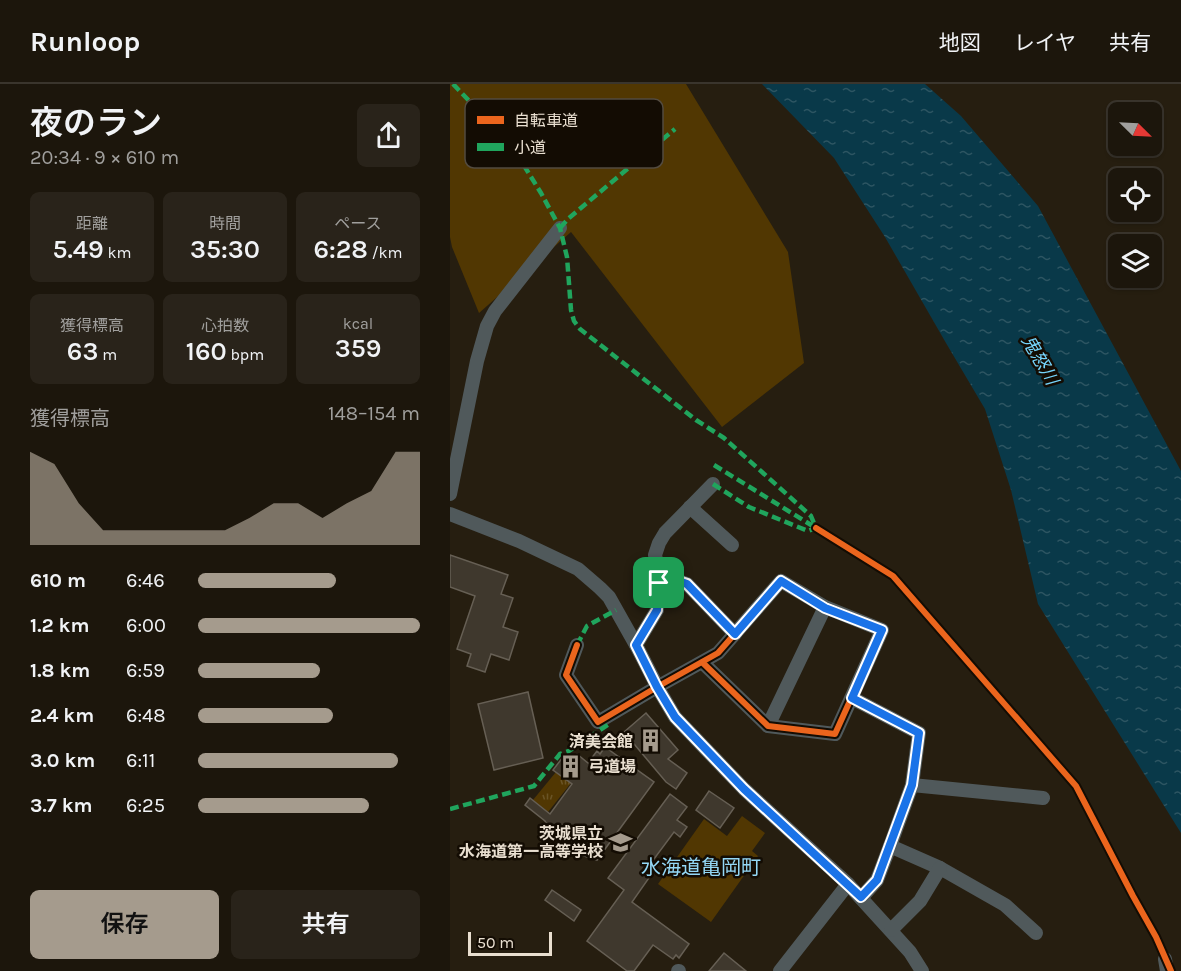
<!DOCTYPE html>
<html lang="ja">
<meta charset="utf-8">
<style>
body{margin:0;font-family:Karla,"Noto Sans JP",sans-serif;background:#29231a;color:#f1f3f6;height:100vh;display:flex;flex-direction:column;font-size:22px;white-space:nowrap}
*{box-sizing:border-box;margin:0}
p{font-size:20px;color:#a09f9d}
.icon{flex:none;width:33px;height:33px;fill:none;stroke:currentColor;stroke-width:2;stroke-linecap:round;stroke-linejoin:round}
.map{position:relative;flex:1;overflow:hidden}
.sheet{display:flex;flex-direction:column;background:#1c160c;width:450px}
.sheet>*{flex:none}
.needle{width:39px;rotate:114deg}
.tools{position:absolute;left:658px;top:18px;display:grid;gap:12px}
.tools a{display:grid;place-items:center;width:54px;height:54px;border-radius:9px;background:#1c160c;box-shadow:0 2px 4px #0004,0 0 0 2px #3a352d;font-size:30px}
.scale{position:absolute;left:18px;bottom:15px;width:84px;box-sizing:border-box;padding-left:6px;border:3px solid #e9dfd0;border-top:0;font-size:16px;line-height:21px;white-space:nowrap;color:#e9dfd0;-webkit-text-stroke:4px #130c03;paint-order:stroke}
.pin{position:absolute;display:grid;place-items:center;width:51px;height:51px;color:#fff;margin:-26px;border-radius:12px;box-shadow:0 3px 9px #0006}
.round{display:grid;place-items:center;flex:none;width:63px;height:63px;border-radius:9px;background:#29231a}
.summary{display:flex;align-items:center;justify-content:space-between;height:102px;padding:0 30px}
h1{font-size:33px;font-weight:600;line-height:45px}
.figures{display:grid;grid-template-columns:repeat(3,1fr);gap:9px;height:102px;padding:6px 30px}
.figures div{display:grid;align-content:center;border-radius:9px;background:#29231a;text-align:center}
.figures b{font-size:26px;font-weight:600}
.figures small{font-size:16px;font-weight:400}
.figures p{font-size:16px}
.chart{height:168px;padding:12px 30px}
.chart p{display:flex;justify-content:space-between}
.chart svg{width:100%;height:108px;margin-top:6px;fill:#a59b8d;opacity:.7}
.cta{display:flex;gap:12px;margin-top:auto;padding:12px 30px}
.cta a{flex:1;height:69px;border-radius:9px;background:#a59b8d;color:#111;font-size:24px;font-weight:600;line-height:69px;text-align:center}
.cta a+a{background:#29231a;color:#f1f3f6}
ul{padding:0 30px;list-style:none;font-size:20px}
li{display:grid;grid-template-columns:96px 72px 1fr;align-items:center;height:45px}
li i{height:15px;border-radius:8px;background:#a59b8d}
header{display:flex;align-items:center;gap:36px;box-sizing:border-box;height:84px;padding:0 30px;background:#1c160c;border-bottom:2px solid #3a352d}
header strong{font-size:28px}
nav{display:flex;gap:33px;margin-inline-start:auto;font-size:21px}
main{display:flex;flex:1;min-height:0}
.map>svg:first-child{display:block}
.grass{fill:url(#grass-tufts)}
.park{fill:#513702}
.water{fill:url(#water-ripples)}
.building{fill:#3f382d;stroke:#665f54;stroke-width:1.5}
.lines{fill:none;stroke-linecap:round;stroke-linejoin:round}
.minor{stroke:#50595b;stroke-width:14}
.quiet{stroke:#20a55d;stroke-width:4.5;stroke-dasharray:9 4.5;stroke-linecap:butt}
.cycleway-casing{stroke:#130c03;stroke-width:10}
.cycleway{stroke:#eb651d;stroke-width:6}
.route-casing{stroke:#fff;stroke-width:12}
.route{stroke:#1a73e8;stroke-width:8}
.labels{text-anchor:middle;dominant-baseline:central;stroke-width:5;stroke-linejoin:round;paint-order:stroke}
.poi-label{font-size:16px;font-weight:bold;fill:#e9dfd0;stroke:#130c03;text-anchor:end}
.water-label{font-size:18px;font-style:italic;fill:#75d4fb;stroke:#130c03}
.quarter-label{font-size:20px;fill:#94d8f6;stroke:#130c03}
.key{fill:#130c03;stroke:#534b40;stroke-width:1.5}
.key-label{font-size:16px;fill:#e9dfd0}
</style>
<header>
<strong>Runloop</strong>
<nav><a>地図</a><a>レイヤ</a><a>共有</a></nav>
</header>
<main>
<section class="sheet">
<div class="summary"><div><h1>夜のラン</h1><p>20:34 · 9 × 610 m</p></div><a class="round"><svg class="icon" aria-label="share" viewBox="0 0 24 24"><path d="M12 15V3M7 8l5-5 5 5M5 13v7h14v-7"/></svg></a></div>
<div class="figures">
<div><p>距離</p><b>5.49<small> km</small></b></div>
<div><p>時間</p><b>35:30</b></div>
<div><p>ペース</p><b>6:28<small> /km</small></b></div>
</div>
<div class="figures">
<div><p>獲得標高</p><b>63<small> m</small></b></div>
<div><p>心拍数</p><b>160<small> bpm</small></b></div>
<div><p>kcal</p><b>359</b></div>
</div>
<div class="chart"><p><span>獲得標高</span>148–154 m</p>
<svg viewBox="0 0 160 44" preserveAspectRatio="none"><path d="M0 44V6L10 11L20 27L30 38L40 38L50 38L60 38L70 38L80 38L90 33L100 27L110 27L120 33L130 27L140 22L150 6L160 6V44z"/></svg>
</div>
<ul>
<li><b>610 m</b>6:46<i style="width:62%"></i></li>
<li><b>1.2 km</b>6:00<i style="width:100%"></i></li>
<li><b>1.8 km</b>6:59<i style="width:55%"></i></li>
<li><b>2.4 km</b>6:48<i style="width:61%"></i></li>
<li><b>3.0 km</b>6:11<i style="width:90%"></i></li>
<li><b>3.7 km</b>6:25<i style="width:77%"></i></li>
</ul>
<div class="cta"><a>保存</a><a>共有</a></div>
</section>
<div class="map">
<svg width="731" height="887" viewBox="0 0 731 887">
<defs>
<pattern id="grass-tufts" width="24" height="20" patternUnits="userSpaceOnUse" patternTransform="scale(1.5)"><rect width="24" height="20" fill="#513702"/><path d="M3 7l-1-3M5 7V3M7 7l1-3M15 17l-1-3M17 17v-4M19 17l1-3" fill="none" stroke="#6a5426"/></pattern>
<pattern id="water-ripples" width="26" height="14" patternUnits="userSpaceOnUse" patternTransform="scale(1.5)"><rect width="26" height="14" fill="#093949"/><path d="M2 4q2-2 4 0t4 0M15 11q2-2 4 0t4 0" fill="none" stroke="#2d5562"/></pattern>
</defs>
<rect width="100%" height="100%" fill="#261e10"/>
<path class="grass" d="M106,688L121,699L98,728L83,716Z"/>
<g class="park">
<path d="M0,0H236L338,168L354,279L272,343L121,148L29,229L2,163L0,153Z"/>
<path d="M292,732L315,749L302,767L308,772L261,838L208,800L254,735L277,752Z"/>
</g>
<path class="water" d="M312,0H475L511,32L588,122L731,387V749L588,520L561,406L535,325L496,259L435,153L384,74Z"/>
<g class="building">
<path d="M0,471L58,491L51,510L63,514L53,543L68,548L59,576L41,570L35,588L17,582L21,570L7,565L25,512L0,503Z"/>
<path d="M78,608L93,674L44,686L28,620Z"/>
<path d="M196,629L228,666L218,675L237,689L226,705L216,698L174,648Z"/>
<path d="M155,663L204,698L147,776L131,771L118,764L102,749L95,737L75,721L80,714L100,730L122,700L103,686L113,673L120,679L127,670L138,679L147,667L150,670Z"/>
<path d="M259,707L284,724L270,744L246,726Z"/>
<path d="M220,710L237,723L227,736L237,743L230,753L224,748L195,787L201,791L182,818L239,860L229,874L226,871L223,875L203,861L184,887H177L137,857L174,806L158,794Z"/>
<path d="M102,806L131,826L124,837L95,816Z"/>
<path d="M274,869L296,887H259Z"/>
</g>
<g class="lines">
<g class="minor">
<path d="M0,410L27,277L37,242L45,227L110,144"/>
<path d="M240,423L282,461"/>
<path d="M0,430L69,457L128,485L150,504L159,513L186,561L209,606L225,633L294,705L398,800L460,868L472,887"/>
<path d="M209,490L237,500L285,550"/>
<path d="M127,561L116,591L148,638L207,603L268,569L331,497L375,523L432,546L385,650L318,642L253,579"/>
<path d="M186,561L207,526L209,490L205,471L209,459L215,449L263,400"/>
<path d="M402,614L469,649L462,701L440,762L490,784L555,821L586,849"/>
<path d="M318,642L375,523"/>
<path d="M462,701L593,714"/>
<path d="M411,814L427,796L440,762"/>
<path d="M441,846L470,817L490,784"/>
<path d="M715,875L717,887"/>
<path d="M228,887H229"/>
<path d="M330,887L398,800"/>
</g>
<g class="quiet">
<path d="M3,0L47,46L68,72L91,109L110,144L117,173L121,226L124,237L130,245L246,336L274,354L361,432L366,444"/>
<path d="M110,144L119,134L225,45"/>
<path d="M264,381L366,444"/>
<path d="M263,400L299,423L358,447L366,444"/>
<path d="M127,561L137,542L166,526"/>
<path d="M0,725L84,702L110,670L119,667L159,640"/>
</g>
<defs>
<g id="cycleway">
<path d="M366,444L443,492L626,702L683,812L706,853L721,887"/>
<path d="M127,561L116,591L148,638L207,603L268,569L331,497L375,523L432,546L385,650L318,642L253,579"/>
</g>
</defs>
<use href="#cycleway" class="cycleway-casing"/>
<use href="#cycleway" class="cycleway"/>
</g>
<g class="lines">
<defs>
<path id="route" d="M209,490L237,500L285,550L331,497L375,524L432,546L402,614L469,649L462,701L427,796L411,813L294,705L225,633L207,603L186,561L207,526Z"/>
</defs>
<use href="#route" class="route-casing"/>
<use href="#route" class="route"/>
</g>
<defs>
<symbol id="building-bare" viewBox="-9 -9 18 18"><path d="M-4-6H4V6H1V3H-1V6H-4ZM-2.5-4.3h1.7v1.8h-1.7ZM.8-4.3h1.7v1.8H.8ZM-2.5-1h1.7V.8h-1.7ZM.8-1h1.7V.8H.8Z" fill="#a59b8d" stroke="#130c03" stroke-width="2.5" paint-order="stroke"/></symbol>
<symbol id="school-bare" viewBox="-9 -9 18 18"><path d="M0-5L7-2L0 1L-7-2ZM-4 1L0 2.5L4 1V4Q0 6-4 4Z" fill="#a59b8d" stroke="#130c03" stroke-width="2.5" paint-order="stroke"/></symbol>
</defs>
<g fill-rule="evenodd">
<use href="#building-bare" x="184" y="640" width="33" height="33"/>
<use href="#building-bare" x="104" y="666" width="33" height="33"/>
<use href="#school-bare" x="154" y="742" width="33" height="33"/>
</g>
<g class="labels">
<g class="poi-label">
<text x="183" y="657">済美会館</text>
<text x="138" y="682" text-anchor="start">弓道場</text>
<text x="153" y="749">茨城県立<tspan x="153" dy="18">水海道第一高等学校</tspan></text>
</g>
<g class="water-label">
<text transform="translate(590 276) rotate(60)">鬼怒川</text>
</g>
<g class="quarter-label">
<text x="251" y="783">水海道亀岡町</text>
</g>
</g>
<rect x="15" y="15" width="198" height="69" rx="9" class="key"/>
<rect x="27" y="32" width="27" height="8" fill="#eb651d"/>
<rect x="27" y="59" width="27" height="8" fill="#20a55d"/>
<g class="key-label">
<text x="64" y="42">自転車道</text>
<text x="64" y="69">小道</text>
</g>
</svg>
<div class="tools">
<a><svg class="needle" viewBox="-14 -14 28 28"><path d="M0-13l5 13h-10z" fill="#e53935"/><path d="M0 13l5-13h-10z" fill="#a09f9d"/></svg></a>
<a><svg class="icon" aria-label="locate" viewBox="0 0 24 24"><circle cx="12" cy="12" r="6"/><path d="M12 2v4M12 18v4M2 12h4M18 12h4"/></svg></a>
<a><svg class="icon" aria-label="layers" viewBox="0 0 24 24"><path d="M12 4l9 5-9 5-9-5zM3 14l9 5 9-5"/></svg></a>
</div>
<div class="scale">50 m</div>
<div class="pin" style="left:209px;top:499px;background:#1e9e55"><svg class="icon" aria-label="arrive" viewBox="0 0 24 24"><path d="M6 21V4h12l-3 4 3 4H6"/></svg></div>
</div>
</main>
